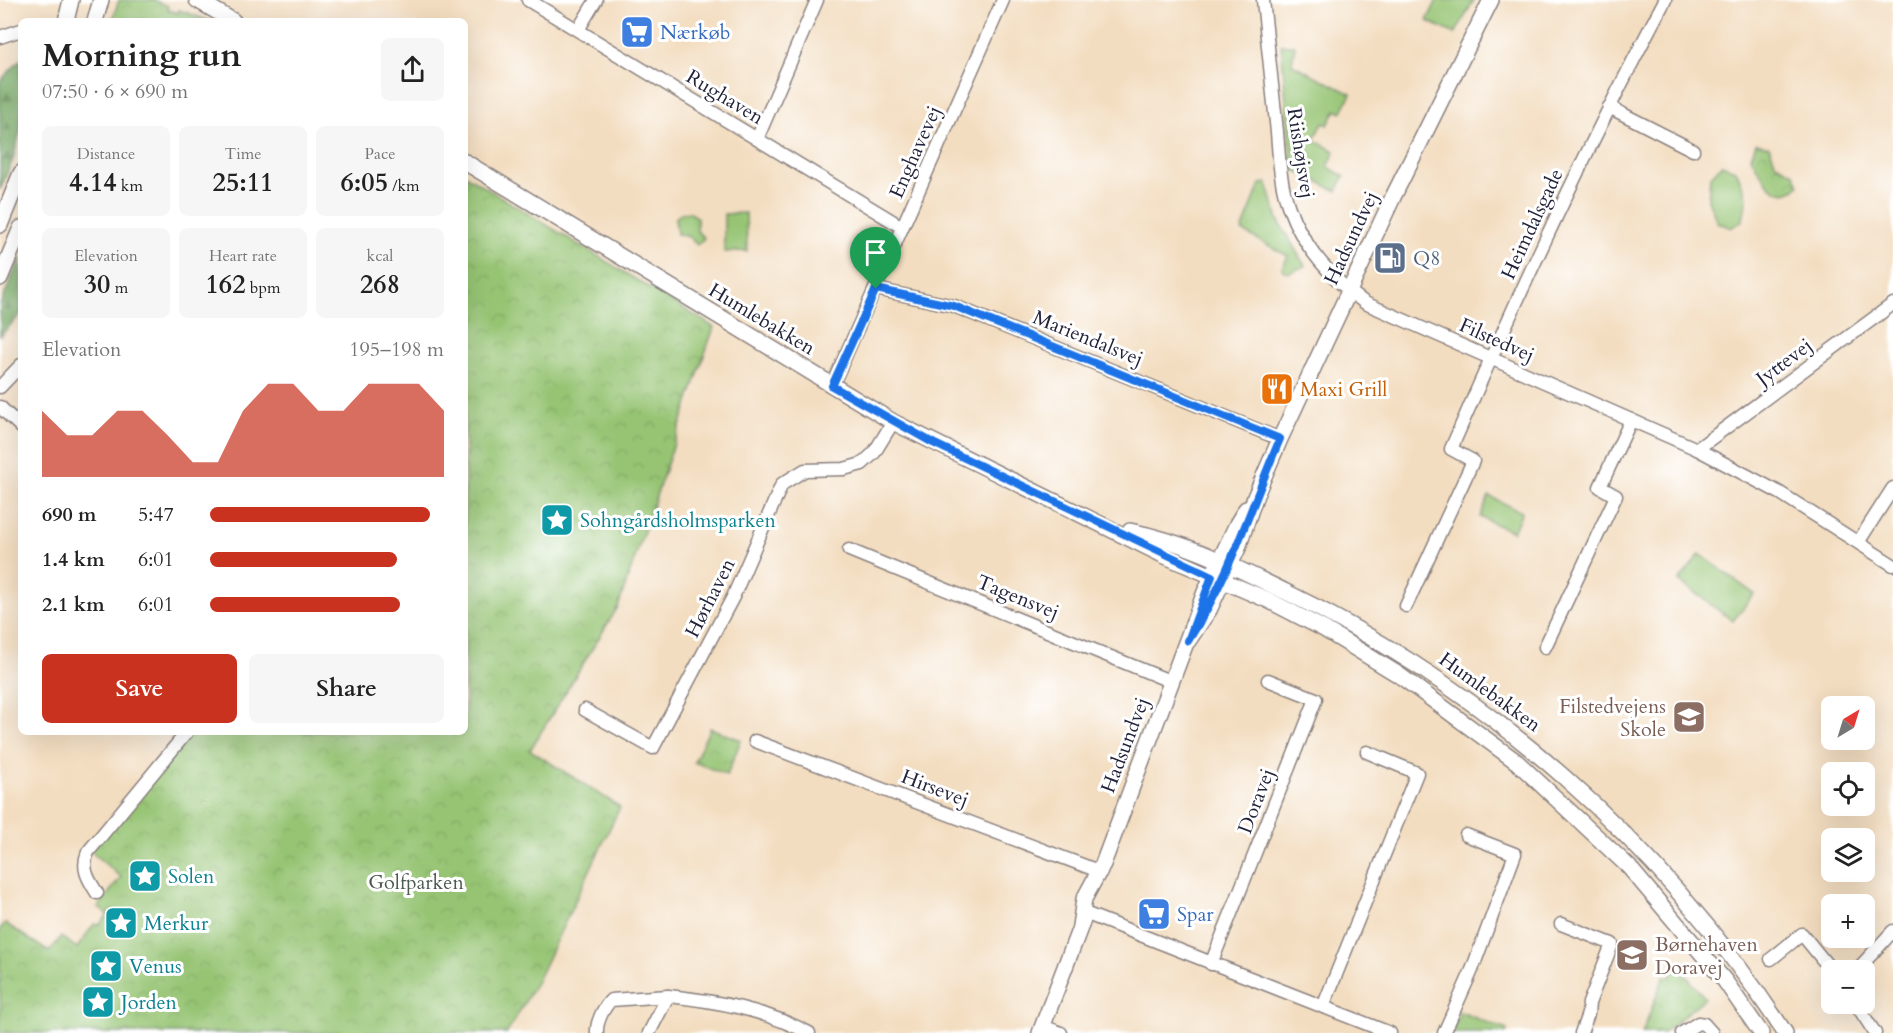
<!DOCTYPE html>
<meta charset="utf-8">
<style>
body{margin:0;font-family:Cardo,serif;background:#f6f6f6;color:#222;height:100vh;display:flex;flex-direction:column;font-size:22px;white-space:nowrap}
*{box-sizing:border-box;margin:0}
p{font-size:20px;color:#767676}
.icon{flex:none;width:33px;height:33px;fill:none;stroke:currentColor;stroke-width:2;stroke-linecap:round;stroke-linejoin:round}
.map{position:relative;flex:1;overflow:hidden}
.side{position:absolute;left:18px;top:18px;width:450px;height:717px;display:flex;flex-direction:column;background:#fff;border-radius:9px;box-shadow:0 6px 24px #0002}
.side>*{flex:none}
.needle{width:39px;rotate:38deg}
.buttons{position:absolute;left:1821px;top:696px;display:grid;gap:12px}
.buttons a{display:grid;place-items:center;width:54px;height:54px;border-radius:9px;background:#fff;box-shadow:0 6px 24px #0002;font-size:30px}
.pin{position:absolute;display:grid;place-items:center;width:51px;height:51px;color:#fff;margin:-62px -26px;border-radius:50% 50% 50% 0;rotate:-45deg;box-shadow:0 0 6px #0007}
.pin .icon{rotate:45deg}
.round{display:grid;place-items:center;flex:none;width:63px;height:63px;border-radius:9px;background:#f6f6f6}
.summary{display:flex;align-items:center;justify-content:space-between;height:102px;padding:0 24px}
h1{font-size:33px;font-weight:800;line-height:45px}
.metrics{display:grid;grid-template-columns:repeat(3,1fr);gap:9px;height:102px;padding:6px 24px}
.metrics div{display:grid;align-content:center;border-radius:9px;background:#f6f6f6;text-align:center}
.metrics b{font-size:26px;font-weight:800}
.metrics small{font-size:16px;font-weight:400}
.metrics p{font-size:16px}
.chart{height:168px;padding:12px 24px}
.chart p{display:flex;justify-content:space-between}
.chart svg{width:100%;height:108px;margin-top:6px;fill:#c8321e;opacity:.7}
.action{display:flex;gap:12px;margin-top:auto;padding:12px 24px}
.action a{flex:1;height:69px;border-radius:9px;background:#c8321e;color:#fff;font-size:24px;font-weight:800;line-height:69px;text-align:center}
.action a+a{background:#f6f6f6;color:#222}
ul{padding:0 24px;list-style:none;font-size:20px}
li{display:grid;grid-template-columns:96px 72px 1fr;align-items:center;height:45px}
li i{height:15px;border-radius:8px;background:#c8321e}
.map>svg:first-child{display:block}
.grass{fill:#96c473;stroke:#5c7357;stroke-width:1.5}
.forest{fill:url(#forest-firs);stroke:#4d6650;stroke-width:1.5}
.park{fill:url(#park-crowns);stroke:#5c7357;stroke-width:1.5}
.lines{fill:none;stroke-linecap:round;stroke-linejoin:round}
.minor-casing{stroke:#8a807e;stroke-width:15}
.tertiary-casing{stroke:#8a807e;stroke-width:18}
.minor{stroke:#fff;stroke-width:12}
.tertiary{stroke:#fff;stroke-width:15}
.route-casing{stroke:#fff;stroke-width:12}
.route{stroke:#1a73e8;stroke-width:8}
.labels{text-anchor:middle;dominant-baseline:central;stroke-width:6;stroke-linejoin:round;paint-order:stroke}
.shop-label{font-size:20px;fill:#366cbe;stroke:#fff;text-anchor:start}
.street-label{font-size:20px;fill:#22223b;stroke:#fff}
.service-label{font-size:20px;fill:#4e5e75;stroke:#fff;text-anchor:start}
.food-label{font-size:20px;fill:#c56008;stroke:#fff;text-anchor:start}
.culture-label{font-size:20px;fill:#0d838f;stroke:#fff;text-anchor:start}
.education-label{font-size:20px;fill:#785e54;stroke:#fff;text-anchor:end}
.park-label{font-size:20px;fill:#4b5b4f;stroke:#fff}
</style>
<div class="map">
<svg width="1893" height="1033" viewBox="0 0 1893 1033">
<defs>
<pattern id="forest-firs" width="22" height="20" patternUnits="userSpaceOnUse" patternTransform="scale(1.5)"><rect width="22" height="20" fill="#78aa65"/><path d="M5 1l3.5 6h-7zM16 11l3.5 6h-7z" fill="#628a54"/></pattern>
<pattern id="park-crowns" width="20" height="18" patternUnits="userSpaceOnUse" patternTransform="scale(1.5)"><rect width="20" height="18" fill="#96c473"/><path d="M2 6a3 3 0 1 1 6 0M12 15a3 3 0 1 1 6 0" fill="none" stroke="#81a864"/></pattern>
</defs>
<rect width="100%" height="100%" fill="#fff"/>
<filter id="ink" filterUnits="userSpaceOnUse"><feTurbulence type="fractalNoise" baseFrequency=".0167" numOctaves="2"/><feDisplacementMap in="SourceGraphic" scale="12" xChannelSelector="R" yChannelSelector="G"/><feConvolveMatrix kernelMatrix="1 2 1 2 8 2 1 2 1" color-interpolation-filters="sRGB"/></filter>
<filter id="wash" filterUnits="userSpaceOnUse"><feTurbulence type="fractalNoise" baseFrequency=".008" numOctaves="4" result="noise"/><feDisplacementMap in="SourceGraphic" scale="24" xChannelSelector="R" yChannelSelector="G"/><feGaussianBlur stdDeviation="1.35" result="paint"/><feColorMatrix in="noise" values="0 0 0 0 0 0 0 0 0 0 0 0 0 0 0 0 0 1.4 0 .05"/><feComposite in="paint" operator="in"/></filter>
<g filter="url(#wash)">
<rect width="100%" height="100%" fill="#f3ddc0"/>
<g class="grass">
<path d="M1437,0H1474L1455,34L1427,21Z"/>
<path d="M1281,45H1295L1292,64L1351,94L1341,113L1336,110L1328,125L1323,122L1314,140L1335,151L1328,167L1344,176L1337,191L1292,169Z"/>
<path d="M1721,165L1736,170L1747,197L1743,220L1731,228L1717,222L1708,200L1710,177Z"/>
<path d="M1267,183L1278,220L1305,266L1288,273L1282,269L1288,256L1242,231L1260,184Z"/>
<path d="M746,213L747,251L724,252V214Z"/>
<path d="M1489,496L1522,512L1513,532L1480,517Z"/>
<path d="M1700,554L1754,594L1733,621L1679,581Z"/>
<path d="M1460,1012L1507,1030L1506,1033H1451Z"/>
</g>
<g class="forest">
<path d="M21,59V129L13,159L0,190V81Z"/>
<path d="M21,256V314L0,336V305Z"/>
</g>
<g class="park">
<path d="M119,0H154L168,6V10L178,13L179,10L210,21H112Z"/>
<path d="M1756,143L1769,146L1776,164L1794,173L1799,185C1778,208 1760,174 1751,157Z"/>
<path d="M465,175L714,327L618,607L530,750L620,807L537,981L507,1033H0V929L5,923L49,952L61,937L77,948L94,924L99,925L108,915L98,907L121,877L90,851L188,732H465Z"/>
<path d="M689,212L697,217V231L704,238L697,245L689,237L677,234L675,219L681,213Z"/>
<path d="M710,728L741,740L727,775L694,762Z"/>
<path d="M1677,965L1705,998L1663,1033H1642L1664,976L1671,977Z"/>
</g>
</g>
<g filter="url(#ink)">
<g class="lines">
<defs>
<g id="minor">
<path d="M528,0L902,227"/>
<path d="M1263,0C1268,44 1272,88 1277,132C1279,158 1280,184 1289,208C1303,247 1333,280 1365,303L1697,449L1780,493L1893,565"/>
<path d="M578,30L596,0"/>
<path d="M0,37L21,30"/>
<path d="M1609,107L1693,150"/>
<path d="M757,139L817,0"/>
<path d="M876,289L954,306L1280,439"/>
<path d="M832,386L1003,0"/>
<path d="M0,387L21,365"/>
<path d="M0,407L21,427"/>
<path d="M1697,449L1893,304"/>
<path d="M1859,541L1893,488"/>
<path d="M849,550L1172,682"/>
<path d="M1406,606L1473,461L1451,449C1517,297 1587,146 1665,0"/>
<path d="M1545,647L1616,496L1600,487L1631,420"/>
<path d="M585,710L653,748L733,597L782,484L805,470L844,469L862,464L874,453L893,422"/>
<path d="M755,741L1101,872"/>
<path d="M97,893C88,879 81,868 88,852L187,732"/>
<path d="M1082,912L1390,1033"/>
<path d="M1561,924L1612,944L1589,1003L1588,1014L1581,1033"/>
<path d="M1771,959L1802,934L1832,971"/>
<path d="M1211,964L1316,699L1268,680"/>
<path d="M1857,970L1893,931"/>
<path d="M668,996C717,1001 765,1010 809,1033"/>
<path d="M1856,1004L1875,1033"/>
<path d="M1323,1007L1417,773L1367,752"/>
<path d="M1042,1026L1061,1033"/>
<path d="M597,1033C596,1022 604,1007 611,1000L668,996L649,1033"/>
<path d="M1444,1033L1472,970L1515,854L1466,835"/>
<path d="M1682,1033L1698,1023L1704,1024L1712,1033"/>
</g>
<g id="tertiary">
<path d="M197,0L233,21"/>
<path d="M66,21L71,0"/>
<path d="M95,21L101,0"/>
<path d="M465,162L893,422L1163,555L1268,600L1324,629L1399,675L1517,762L1629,867L1725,981L1761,1033"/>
<path d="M0,225L21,173"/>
<path d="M0,278L21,228"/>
<path d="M1130,531C1189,543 1232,566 1286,592C1490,691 1661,843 1785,1033"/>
<path d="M1188,641L1209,610L1238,548L1255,497L1280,439L1393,197L1491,0"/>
<path d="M1080,926L1084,899L1103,864L1205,592L1237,524L1246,509"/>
<path d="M1040,1033L1084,917"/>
</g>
</defs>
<use href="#minor" class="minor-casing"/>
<use href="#tertiary" class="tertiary-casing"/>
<use href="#minor" class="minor"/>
<use href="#tertiary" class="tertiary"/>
</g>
</g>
<g class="lines" filter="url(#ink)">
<defs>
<path id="route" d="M876,289L954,306L1280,439C1250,508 1230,577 1188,641L1212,576L933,443L832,386Z"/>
</defs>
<use href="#route" class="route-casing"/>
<use href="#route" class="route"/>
</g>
<defs>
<symbol id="supermarket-square" viewBox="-11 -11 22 22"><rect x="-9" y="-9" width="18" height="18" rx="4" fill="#3f7fe0" stroke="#fff"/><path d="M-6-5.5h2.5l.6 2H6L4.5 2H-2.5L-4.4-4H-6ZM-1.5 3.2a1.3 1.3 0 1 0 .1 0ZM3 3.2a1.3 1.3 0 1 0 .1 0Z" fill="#fff"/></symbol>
<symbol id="fuel-square" viewBox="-11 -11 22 22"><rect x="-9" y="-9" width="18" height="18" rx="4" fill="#5c6f8a" stroke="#fff"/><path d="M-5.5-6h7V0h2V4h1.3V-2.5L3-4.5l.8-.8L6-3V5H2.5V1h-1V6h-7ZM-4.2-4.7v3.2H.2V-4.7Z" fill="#fff"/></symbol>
<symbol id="restaurant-square" viewBox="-11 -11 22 22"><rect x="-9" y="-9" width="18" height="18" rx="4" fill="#e8710a" stroke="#fff"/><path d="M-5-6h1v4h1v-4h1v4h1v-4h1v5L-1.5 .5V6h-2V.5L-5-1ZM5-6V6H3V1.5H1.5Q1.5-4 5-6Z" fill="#fff"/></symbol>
<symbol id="sight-square" viewBox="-11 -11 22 22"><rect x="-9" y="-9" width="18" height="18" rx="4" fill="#0f9aa8" stroke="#fff"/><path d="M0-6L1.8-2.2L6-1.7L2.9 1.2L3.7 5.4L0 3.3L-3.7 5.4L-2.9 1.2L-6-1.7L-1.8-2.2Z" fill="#fff"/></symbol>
<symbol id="school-square" viewBox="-11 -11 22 22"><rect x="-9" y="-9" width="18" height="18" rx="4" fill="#8d6e63" stroke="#fff"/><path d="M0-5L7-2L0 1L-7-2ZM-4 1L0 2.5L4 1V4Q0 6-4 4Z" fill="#fff"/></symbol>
</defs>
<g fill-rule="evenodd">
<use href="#supermarket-square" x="618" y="13" width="38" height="38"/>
<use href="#fuel-square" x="1371" y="239" width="38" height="38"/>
<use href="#restaurant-square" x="1258" y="370" width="38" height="38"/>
<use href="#sight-square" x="538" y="501" width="38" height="38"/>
<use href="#school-square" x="1670" y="698" width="38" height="38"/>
<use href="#sight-square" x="126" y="857" width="38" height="38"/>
<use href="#supermarket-square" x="1135" y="895" width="38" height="38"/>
<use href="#sight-square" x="102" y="904" width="38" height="38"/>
<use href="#school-square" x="1613" y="936" width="38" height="38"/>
<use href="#sight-square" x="87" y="947" width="38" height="38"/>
<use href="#sight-square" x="79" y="983" width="38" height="38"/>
</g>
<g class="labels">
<g class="shop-label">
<text x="660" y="32">Nærkøb</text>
<text x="1177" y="914">Spar</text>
</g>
<g class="street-label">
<text transform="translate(725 97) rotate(31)">Rughaven</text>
<text transform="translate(915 152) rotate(-66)">Enghavevej</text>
<text transform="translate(1301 153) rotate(81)">Riishøjsvej</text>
<text transform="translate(1532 224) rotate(-65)">Heimdalsgade</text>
<text transform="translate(1351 238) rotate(-65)">Hadsundvej</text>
<text transform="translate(762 319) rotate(31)">Humlebakken</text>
<text transform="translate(1088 338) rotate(22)">Mariendalsvej</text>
<text transform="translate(1497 340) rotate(24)">Filstedvej</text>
<text transform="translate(1784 362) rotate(-37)">Jyttevej</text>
<text transform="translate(1018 597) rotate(22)">Tagensvej</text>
<text transform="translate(710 598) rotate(-63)">Hørhaven</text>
<text transform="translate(1490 692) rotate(36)">Humlebakken</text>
<text transform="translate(1125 745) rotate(-69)">Hadsundvej</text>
<text transform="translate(935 788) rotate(21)">Hirsevej</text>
<text transform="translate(1256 801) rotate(-69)">Doravej</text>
</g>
<g class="service-label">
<text x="1413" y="258">Q8</text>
</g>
<g class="food-label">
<text x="1300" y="389">Maxi Grill</text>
</g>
<g class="culture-label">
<text x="580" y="520">Sohngårdsholmsparken</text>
<text x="168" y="876">Solen</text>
<text x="144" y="923">Merkur</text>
<text x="129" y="966">Venus</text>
<text x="121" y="1002">Jorden</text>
</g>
<g class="education-label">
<text x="1666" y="706">Filstedvejens<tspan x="1666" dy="23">Skole</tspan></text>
<text x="1655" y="944" text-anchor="start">Børnehaven<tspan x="1655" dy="23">Doravej</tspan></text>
</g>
<g class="park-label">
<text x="416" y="882">Golfparken</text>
</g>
</g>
</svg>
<div class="buttons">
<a><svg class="needle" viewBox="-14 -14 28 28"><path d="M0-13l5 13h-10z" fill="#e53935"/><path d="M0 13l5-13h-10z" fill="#767676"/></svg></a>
<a><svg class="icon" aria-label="locate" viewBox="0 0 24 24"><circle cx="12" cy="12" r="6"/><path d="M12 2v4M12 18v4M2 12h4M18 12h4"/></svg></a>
<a><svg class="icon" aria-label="layers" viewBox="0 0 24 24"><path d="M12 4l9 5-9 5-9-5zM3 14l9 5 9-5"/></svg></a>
<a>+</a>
<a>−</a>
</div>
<div class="pin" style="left:876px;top:289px;background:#1e9e55"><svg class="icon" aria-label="arrive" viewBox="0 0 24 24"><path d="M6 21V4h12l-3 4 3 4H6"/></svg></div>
<section class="side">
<div class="summary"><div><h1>Morning run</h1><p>07:50 · 6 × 690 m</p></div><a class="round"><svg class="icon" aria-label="share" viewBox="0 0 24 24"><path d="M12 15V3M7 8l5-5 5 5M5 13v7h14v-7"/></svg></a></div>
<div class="metrics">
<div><p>Distance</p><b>4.14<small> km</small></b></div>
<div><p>Time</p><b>25:11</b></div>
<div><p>Pace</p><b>6:05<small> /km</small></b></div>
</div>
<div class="metrics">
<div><p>Elevation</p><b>30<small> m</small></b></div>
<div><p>Heart rate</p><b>162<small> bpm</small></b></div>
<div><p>kcal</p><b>268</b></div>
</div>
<div class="chart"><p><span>Elevation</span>195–198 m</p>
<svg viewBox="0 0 160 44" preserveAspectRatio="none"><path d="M0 44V17L10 27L20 27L30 17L40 17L50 27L60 38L70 38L80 17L90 6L100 6L110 17L120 17L130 6L140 6L150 6L160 17V44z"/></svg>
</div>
<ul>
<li><b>690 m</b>5:47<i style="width:94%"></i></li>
<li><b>1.4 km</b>6:01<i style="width:80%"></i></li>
<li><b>2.1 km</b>6:01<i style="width:81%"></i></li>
</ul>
<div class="action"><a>Save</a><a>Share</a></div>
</section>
</div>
